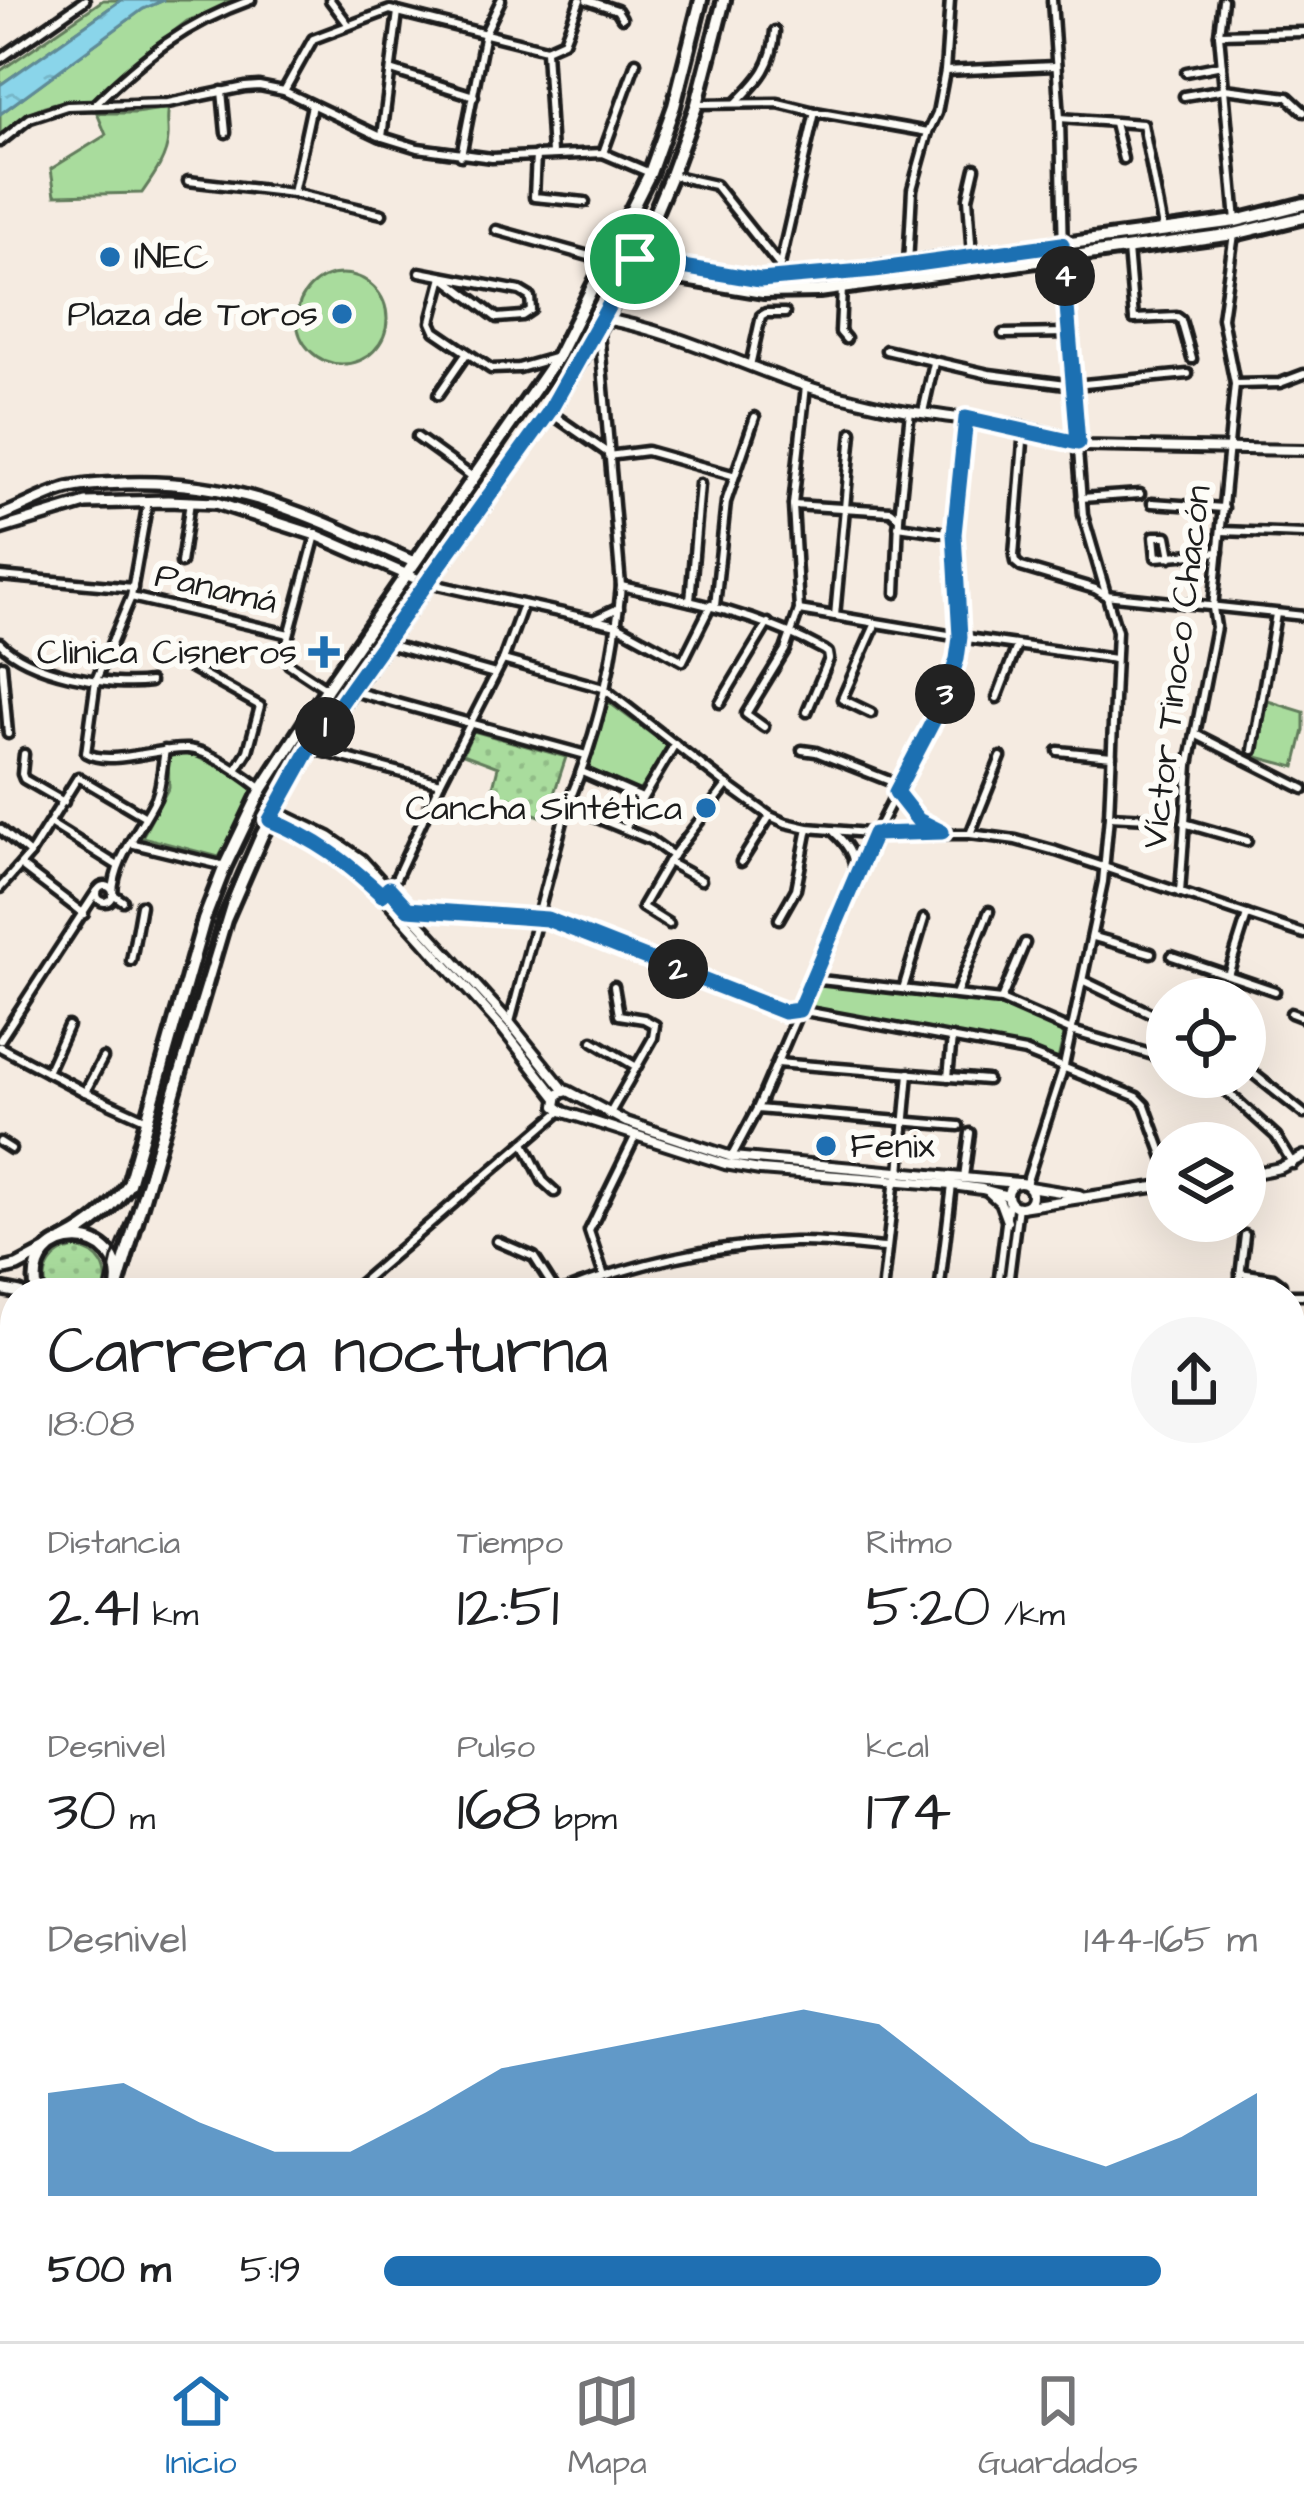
<!DOCTYPE html>
<html lang="es">
<meta charset="utf-8">
<style>
body{margin:0;font-family:"Architects Daughter",sans-serif;background:#f6f6f6;color:#202124;height:100vh;display:flex;flex-direction:column;font-size:45px;white-space:nowrap}
*{box-sizing:border-box;margin:0}
p{font-size:39px;color:#757577}
.icon{flex:none;width:66px;height:66px;fill:none;stroke:currentColor;stroke-width:2;stroke-linecap:round;stroke-linejoin:round}
.map{position:relative;flex:1;overflow:hidden}
.sheet{position:absolute;left:0px;top:1278px;width:1305px;height:1065px;display:flex;flex-direction:column;background:#fff;border-radius:48px 48px 0 0;box-shadow:0 12px 48px #0002}
.sheet>*{flex:none}
.fabs{position:absolute;left:1146px;top:978px;display:grid;gap:24px}
.fabs a{display:grid;place-items:center;width:120px;height:120px;border-radius:50%;background:#fff;box-shadow:0 12px 48px #0002;font-size:60px}
.pin{position:absolute;display:grid;place-items:center;width:102px;height:102px;color:#fff;margin:-51px;border:6px solid #fff;border-radius:50%;box-shadow:0 3px 12px #0007}
.km{position:absolute;width:60px;height:60px;margin:-30px;border-radius:50%;background:#222;color:#fff;font-size:33px;line-height:60px;text-align:center}
.round{display:grid;place-items:center;flex:none;width:126px;height:126px;border-radius:63px;background:#f6f6f6}
.head{display:flex;align-items:center;justify-content:space-between;height:204px;padding:0 48px}
h1{font-size:66px;font-weight:600;line-height:90px}
.stats{display:grid;grid-template-columns:repeat(3,1fr);gap:18px;height:204px;padding:12px 48px}
.stats div{display:grid;align-content:center}
.stats b{font-size:60px;font-weight:600}
.stats small{font-size:33px;font-weight:400}
.stats p{font-size:33px}
.chart{height:336px;padding:24px 48px}
.chart p{display:flex;justify-content:space-between}
.chart svg{width:100%;height:216px;margin-top:12px;fill:#1f6fb2;opacity:.7}
ul{padding:0 48px;list-style:none;font-size:39px}
li{display:grid;grid-template-columns:192px 144px 1fr;align-items:center;height:90px}
li i{height:30px;border-radius:15px;background:#1f6fb2}
.menu{display:flex;justify-content:space-around;align-items:center;height:168px;border-top:3px solid #e0e0e0;background:#fff;font-size:33px;color:#757577}
.menu a{display:grid;justify-items:center;gap:6px}
.menu .selected{color:#1f6fb2}
.map>svg:first-child{display:block}
.grass{fill:url(#grass-dots);stroke:#627c5c;stroke-width:3}
.park{fill:#a9dc9d;stroke:#627c5c;stroke-width:3}
.water{fill:url(#water-ripples);stroke:#5e8b98;stroke-width:3}
.lines{fill:none;stroke-linecap:round;stroke-linejoin:round}
.minor-casing{stroke:#1c1c1c;stroke-width:15}
.tertiary-casing{stroke:#1c1c1c;stroke-width:16}
.secondary-casing{stroke:#1c1c1c;stroke-width:18}
.primary-casing{stroke:#1c1c1c;stroke-width:20}
.minor{stroke:#fdfcf7;stroke-width:6}
.tertiary{stroke:#fdfcf7;stroke-width:8}
.secondary{stroke:#fdfcf7;stroke-width:9}
.primary{stroke:#fdfcf7;stroke-width:10}
.tram{stroke:#1c1c1c;stroke-width:3}
.route-casing{stroke:#fff;stroke-width:24}
.route{stroke:#1f6fb2;stroke-width:15}
.poi-dot{fill:#1f6fb2;stroke:#fdfcf7;stroke-width:4.5}
.labels{text-anchor:middle;dominant-baseline:central;stroke-width:12;stroke-linejoin:round;paint-order:stroke}
.poi-label{font-size:36px;fill:#1c1c1c;stroke:#fdfcf7;text-anchor:end}
.street-label{font-size:36px;fill:#1c1c1c;stroke:#fdfcf7}
</style>
<div class="map">
<svg width="1304" height="2341" viewBox="0 0 1304 2341">
<defs>
<pattern id="grass-dots" width="8" height="8" patternUnits="userSpaceOnUse" patternTransform="scale(3)"><rect width="8" height="8" fill="#a9dc9d"/><path d="M2 2h.1M6 6h.1" fill="none" stroke="#91bc87" stroke-width="1.8" stroke-linecap="round"/></pattern>
<pattern id="water-ripples" width="26" height="14" patternUnits="userSpaceOnUse" patternTransform="scale(3)"><rect width="26" height="14" fill="#8ad5ea"/><path d="M2 4q2-2 4 0t4 0M15 11q2-2 4 0t4 0" fill="none" stroke="#76b6c8"/></pattern>
</defs>
<rect width="100%" height="100%" fill="#f5ebe1"/>
<filter id="ink" filterUnits="userSpaceOnUse"><feTurbulence type="fractalNoise" baseFrequency=".00833" numOctaves="2"/><feDisplacementMap in="SourceGraphic" scale="24" xChannelSelector="R" yChannelSelector="G"/><feConvolveMatrix kernelMatrix="1 2 1 2 8 2 1 2 1" color-interpolation-filters="sRGB"/></filter>
<g filter="url(#ink)">
<g class="grass">
<path d="M473,731L566,757L546,818L490,799L498,767L463,754Z"/>
<path d="M76,1248C100,1252 111,1270 104,1293H47C40,1270 52,1252 76,1248Z"/>
</g>
<g class="park">
<path d="M103,0H121L0,85V71Z"/>
<path d="M164,0H239L187,21L142,56L96,100C54,99 32,106 0,135V114L143,9Z"/>
<path d="M169,108C166,118 169,127 168,138C167,158 153,177 142,193L55,195L51,169L106,135L97,113H135Z"/>
<circle cx="342" cy="319" r="45"/>
<path d="M607,701L669,747L639,791L588,771Z"/>
<path d="M1268,701L1304,712V730L1295,767L1257,757Z"/>
<path d="M168,754H190L243,778L256,790L219,857L142,837L169,787Z"/>
<path d="M814,983L998,1003L1064,1034L1058,1059L1029,1049L805,1006Z"/>
</g>
<path class="water" d="M121,0H164L143,9L0,114V85Z"/>
<g class="lines">
<defs>
<g id="minor">
<path d="M330,0L348,24"/>
<path d="M587,0L617,10L622,18"/>
<path d="M1223,0L1219,34L1236,221"/>
<path d="M1219,34L1304,32"/>
<path d="M546,50L552,154"/>
<path d="M0,59L85,0"/>
<path d="M391,70L474,96"/>
<path d="M945,71L1055,66"/>
<path d="M1186,72L1222,65"/>
<path d="M222,91L226,133"/>
<path d="M284,91L313,39L390,10L546,49L564,41L580,0"/>
<path d="M1184,96L1225,89L1288,97L1304,112"/>
<path d="M737,102C760,79 773,65 775,31"/>
<path d="M697,104L778,103L815,112L928,132"/>
<path d="M94,105C143,57 186,23 251,0"/>
<path d="M1060,118L1143,124L1163,228"/>
<path d="M1114,123L1123,159"/>
<path d="M382,137L398,12"/>
<path d="M0,142L30,118L67,106L168,103L245,87L259,86L284,91L379,136L418,148L492,158L603,153L650,173"/>
<path d="M603,153L636,62"/>
<path d="M536,155L534,197L585,202"/>
<path d="M461,156L485,33L501,0"/>
<path d="M671,175L715,185L778,264"/>
<path d="M188,181L293,193L382,214"/>
<path d="M293,193L312,105"/>
<path d="M496,230L607,261"/>
<path d="M1128,249L1134,319L1177,317L1181,320L1192,359"/>
<path d="M972,257L968,198L975,168"/>
<path d="M908,265L912,189L928,132L937,113L945,71L950,0"/>
<path d="M420,272L520,291L530,297L531,310L522,316L497,318L443,277"/>
<path d="M443,277L431,322L435,331L491,369L519,368L554,358"/>
<path d="M777,278L815,112"/>
<path d="M842,288L840,332L846,339"/>
<path d="M1003,334L1070,333"/>
<path d="M886,350L989,374L1074,385L1188,374"/>
<path d="M750,366L761,316L766,313H785"/>
<path d="M1235,384L1280,383L1304,374"/>
<path d="M438,395L467,353"/>
<path d="M549,412L608,453"/>
<path d="M923,412L934,363"/>
<path d="M1024,429L1014,556L1015,562L1021,567L1095,589L1105,595L1304,616"/>
<path d="M417,437L474,478"/>
<path d="M608,456L647,451L732,475"/>
<path d="M1081,498L1140,494"/>
<path d="M148,501L131,597L96,680L86,753C110,767 159,747 188,749C211,751 244,775 262,789"/>
<path d="M1152,503L1224,508"/>
<path d="M793,505L891,511L899,518"/>
<path d="M898,526L954,534"/>
<path d="M1221,531L1304,534"/>
<path d="M316,535L284,654L289,664L327,689"/>
<path d="M1171,557L1167,536H1154L1156,557L1219,552"/>
<path d="M181,563L190,502"/>
<path d="M0,576L133,588"/>
<path d="M428,583L617,625L683,661L711,605"/>
<path d="M621,586C692,601 760,615 824,650L828,653L829,659L807,712"/>
<path d="M896,593L899,518L910,411"/>
<path d="M131,597L289,634"/>
<path d="M690,601L700,484"/>
<path d="M715,606L726,502L755,417"/>
<path d="M799,610L960,637L1115,659"/>
<path d="M835,616L852,432"/>
<path d="M595,619L619,608"/>
<path d="M0,643C29,673 109,688 150,682"/>
<path d="M384,643L495,674"/>
<path d="M174,658L260,706L248,751L236,770"/>
<path d="M503,660L603,688L727,785L770,816L786,823L808,828L880,834H970L1016,840L1056,851L1304,934"/>
<path d="M2,665L8,734"/>
<path d="M353,691L586,755"/>
<path d="M997,698L1017,646"/>
<path d="M720,703L768,623"/>
<path d="M871,713L842,699L876,623"/>
<path d="M764,727L746,714L785,650L799,610L793,505L806,386"/>
<path d="M1195,734L1304,789"/>
<path d="M310,748L440,783"/>
<path d="M802,750L816,752L900,785"/>
<path d="M1253,750L1276,614"/>
<path d="M1058,751L1112,756"/>
<path d="M24,754L22,774L24,779L64,802"/>
<path d="M582,772L642,798"/>
<path d="M896,793L918,820L939,831"/>
<path d="M568,806L651,840L673,856"/>
<path d="M1109,816L1149,818"/>
<path d="M1184,823L1247,841"/>
<path d="M51,824L118,866"/>
<path d="M625,828L675,744"/>
<path d="M0,829L30,854"/>
<path d="M834,832C847,844 854,854 855,872"/>
<path d="M970,834L1001,757"/>
<path d="M130,843L225,866"/>
<path d="M668,862L701,880"/>
<path d="M741,862L770,816"/>
<path d="M21,866L84,914"/>
<circle cx="105" cy="894" r="8"/>
<path d="M0,888L30,854L78,777L144,816"/>
<path d="M389,888L396,878L440,783L503,660L523,605"/>
<path d="M1180,893L1189,765L1216,627L1213,608L1235,384L1222,318L1234,234"/>
<path d="M123,901L113,894C114,858 141,829 156,798C162,784 162,766 165,750"/>
<path d="M408,909L547,919L787,1013L799,1010L1025,1052L1137,1097L1145,1105L1167,1166"/>
<path d="M779,919L796,889L808,828"/>
<path d="M669,924L642,907L668,862L727,785"/>
<path d="M1094,937L1151,953"/>
<path d="M1172,956L1275,991"/>
<path d="M131,961L141,905"/>
<path d="M1228,975L1247,915"/>
<path d="M811,979L1001,1000L1072,1031L1167,1059"/>
<path d="M1084,981L1167,1021"/>
<path d="M903,989L924,919"/>
<path d="M956,994L989,911"/>
<path d="M1001,1000L1025,943"/>
<path d="M1291,1013L1304,1018"/>
<path d="M510,1022L567,806C597,738 614,660 621,586L599,331"/>
<path d="M0,1040L97,891"/>
<path d="M593,1041L635,1066"/>
<path d="M0,1047L85,1092L147,1120"/>
<path d="M777,1063L987,1080"/>
<path d="M1245,1067L1304,1114"/>
<path d="M47,1072L68,1026"/>
<path d="M948,1077L952,1038"/>
<path d="M1211,1077L1276,1136L1293,1164"/>
<path d="M85,1092L103,1058"/>
<path d="M757,1109L959,1126"/>
<path d="M609,1115L653,1038L655,1025L644,1019L619,1015L614,986"/>
<path d="M0,1142L11,1149"/>
<path d="M524,1143L543,1181L555,1192"/>
<path d="M732,1156L757,1109L875,834L942,704L957,659L960,637L954,534L966,418"/>
<path d="M964,1177L970,1133"/>
<path d="M1026,1184L1064,1066L1103,882L1109,816L1117,631L1083,515L1063,255L1060,118L1052,0"/>
<path d="M497,1241L534,1257L557,1293"/>
<path d="M1240,1273L1273,1278L1281,1284V1293"/>
<path d="M604,1276L589,1231L636,1135"/>
<path d="M349,1293L561,1111"/>
<path d="M559,1293C631,1264 715,1245 794,1242C824,1241 856,1246 886,1248"/>
<path d="M882,1293L894,1187L900,1172L909,1073"/>
<path d="M939,1293L952,1185"/>
<path d="M997,1293L1009,1200"/>
<path d="M1007,1293L1018,1206"/>
<path d="M1238,1293L1245,1235"/>
<path d="M1290,1295H1304"/>
<path d="M1290,1365L1292,1359L1301,1349H1304"/>
<path d="M0,1381L15,1380"/>
<path d="M1290,1405L1304,1414"/>
<path d="M1290,1479H1304"/>
<path d="M0,1485L15,1484"/>
<path d="M1290,1529L1304,1536"/>
<path d="M1290,1648H1304"/>
<path d="M0,1737L15,1729"/>
<path d="M0,1806H15"/>
<path d="M1290,1877L1304,1873"/>
<path d="M0,2092L15,2191"/>
<path d="M1290,2108L1304,2106"/>
<path d="M1290,2133L1304,2130"/>
<path d="M1290,2314L1304,2311"/>
<path d="M231,2328L234,2341"/>
<path d="M373,2328L375,2341"/>
<path d="M435,2328L437,2341"/>
<path d="M460,2328L462,2341"/>
<path d="M519,2328L520,2341"/>
<path d="M575,2328L577,2341"/>
<path d="M628,2328L630,2341"/>
<path d="M679,2328L681,2336"/>
<path d="M968,2328L974,2341"/>
<path d="M1027,2328L1031,2341"/>
<path d="M1083,2328L1092,2341"/>
<path d="M139,2340L223,2328"/>
<path d="M77,2341L85,2335L96,2336"/>
<path d="M848,2341L858,2328"/>
<path d="M927,2341V2340"/>
<path d="M1159,2341L1222,2328"/>
</g>
<g id="tertiary">
<path d="M604,319C686,333 760,376 840,396C867,402 895,410 922,413C975,421 1034,424 1084,446L1304,450"/>
<path d="M275,811L329,837L361,859L510,1023L565,1091"/>
<path d="M270,820L328,848L352,866L385,898L503,1029L556,1097"/>
<path d="M1245,1175L1280,1168L1304,1156"/>
<circle cx="1020" cy="1195" r="12"/>
<path d="M1029,1187L1079,1195"/>
<path d="M989,1192L1000,1202L1007,1221"/>
<path d="M1008,1196L982,1189L952,1185L760,1170L725,1164L564,1112L556,1106L558,1094L568,1091L626,1122L732,1157L1018,1183"/>
<path d="M1021,1207L1167,1185"/>
<path d="M1290,1754L1304,1756"/>
<path d="M1290,2199L1304,2198"/>
</g>
<g id="secondary">
<path d="M0,516C23,508 45,494 69,488C87,484 105,484 124,483C242,479 310,517 414,562"/>
<path d="M0,529L86,503L168,501L216,503L316,535L426,583"/>
<path d="M0,1270L17,1266L47,1250"/>
<path d="M0,1289L20,1293"/>
<path d="M0,1674L15,1668"/>
<path d="M0,2057L15,2056"/>
</g>
<g id="primary">
<path d="M607,261L627,258L760,280L808,278L1236,221L1304,204"/>
<path d="M631,270L763,292L819,291L1234,234L1304,217"/>
<path d="M65,1240C92,1226 111,1210 129,1184L204,920L225,866L249,816L262,789L327,689L558,356L650,173L674,106L701,0"/>
<path d="M118,1283L225,920L262,835L310,748L549,412L604,319L631,270L671,175L697,104L724,0"/>
<path d="M37,1293C22,1220 133,1223 116,1293"/>
<path d="M0,1661L15,1655"/>
<path d="M1290,1971L1304,1972"/>
<path d="M1290,1980H1304"/>
<path d="M0,2290L15,2279"/>
<path d="M0,2306L15,2294"/>
</g>
</defs>
<use href="#minor" class="minor-casing"/>
<use href="#tertiary" class="tertiary-casing"/>
<use href="#secondary" class="secondary-casing"/>
<use href="#primary" class="primary-casing"/>
<use href="#minor" class="minor"/>
<use href="#tertiary" class="tertiary"/>
<use href="#secondary" class="secondary"/>
<use href="#primary" class="primary"/>
<g class="tram">
<path d="M104,1293L112,1258L135,1200L226,903L267,802L343,680L543,409L579,346L627,258L665,170L687,107L715,0"/>
<path d="M0,2047L15,2046"/>
<path d="M0,2307L15,2297"/>
</g>
</g>
</g>
<g class="lines" filter="url(#ink)">
<defs>
<path id="route" d="M1062,244L1078,443L966,418L954,534L960,637L957,659L942,704L896,792L918,820L942,832L874,834L799,1010L784,1012L547,919L408,909L389,888L382,895C344,860 318,840 270,820L310,748L350,690L549,412L635,259L760,280L874,270Z"/>
</defs>
<use href="#route" class="route-casing"/>
<use href="#route" class="route"/>
</g>
<g class="poi-dot">
<circle cx="110" cy="257" r="12"/>
<circle cx="342" cy="314" r="12"/>
<path d="M318 634h12v12h12v12h-12v12h-12v-12h-12v-12h12z"/>
<circle cx="706" cy="808" r="12"/>
<circle cx="826" cy="1146" r="12"/>
</g>
<g class="labels">
<g class="poi-label">
<text x="134" y="257" text-anchor="start">INEC</text>
<text x="318" y="314">Plaza de Toros</text>
<text x="297" y="652">Clinica Cisneros</text>
<text x="682" y="808">Cancha Sintética</text>
<text x="850" y="1146" text-anchor="start">Fenix</text>
</g>
<g class="street-label">
<text transform="translate(216 589) rotate(13)">Panamá</text>
<text transform="translate(1177 667) rotate(-83)">Víctor Tinoco Chacón</text>
</g>
</g>
</svg>
<div class="fabs">
<a><svg class="icon" aria-label="locate" viewBox="0 0 24 24"><circle cx="12" cy="12" r="6"/><path d="M12 2v4M12 18v4M2 12h4M18 12h4"/></svg></a>
<a><svg class="icon" aria-label="layers" viewBox="0 0 24 24"><path d="M12 4l9 5-9 5-9-5zM3 14l9 5 9-5"/></svg></a>
</div>
<div class="pin" style="left:635px;top:259px;background:#1e9e55"><svg class="icon" aria-label="arrive" viewBox="0 0 24 24"><path d="M6 21V4h12l-3 4 3 4H6"/></svg></div>
<b class="km" style="left:325px;top:727px">1</b>
<b class="km" style="left:678px;top:969px">2</b>
<b class="km" style="left:945px;top:694px">3</b>
<b class="km" style="left:1065px;top:276px">4</b>
<section class="sheet">
<div class="head"><div><h1>Carrera nocturna</h1><p>18:08</p></div><a class="round"><svg class="icon" aria-label="share" viewBox="0 0 24 24"><path d="M12 15V3M7 8l5-5 5 5M5 13v7h14v-7"/></svg></a></div>
<div class="stats">
<div><p>Distancia</p><b>2.41<small> km</small></b></div>
<div><p>Tiempo</p><b>12:51</b></div>
<div><p>Ritmo</p><b>5:20<small> /km</small></b></div>
</div>
<div class="stats">
<div><p>Desnivel</p><b>30<small> m</small></b></div>
<div><p>Pulso</p><b>168<small> bpm</small></b></div>
<div><p>kcal</p><b>174</b></div>
</div>
<div class="chart"><p><span>Desnivel</span>144–165 m</p>
<svg viewBox="0 0 160 44" preserveAspectRatio="none"><path d="M0 44V23L10 21L20 29L30 35L40 35L50 27L60 18L70 15L80 12L90 9L100 6L110 9L120 21L130 33L140 38L150 32L160 23V44z"/></svg>
</div>
<ul>
<li><b>500 m</b>5:19<i style="width:89%"></i></li>
</ul>
</section>
</div>
<nav class="menu">
<a class="selected"><svg class="icon" aria-label="home" viewBox="0 0 24 24"><path d="M3 11l9-7 9 7M6 9v11h12V9"/></svg>Inicio</a>
<a><svg class="icon" aria-label="map" viewBox="0 0 24 24"><path d="M3 6l6-2 6 2 6-2v14l-6 2-6-2-6 2zM9 4v14M15 6v14"/></svg>Mapa</a>
<a><svg class="icon" aria-label="saved" viewBox="0 0 24 24"><path d="M7 4h10v16l-5-4-5 4z"/></svg>Guardados</a>
</nav>
